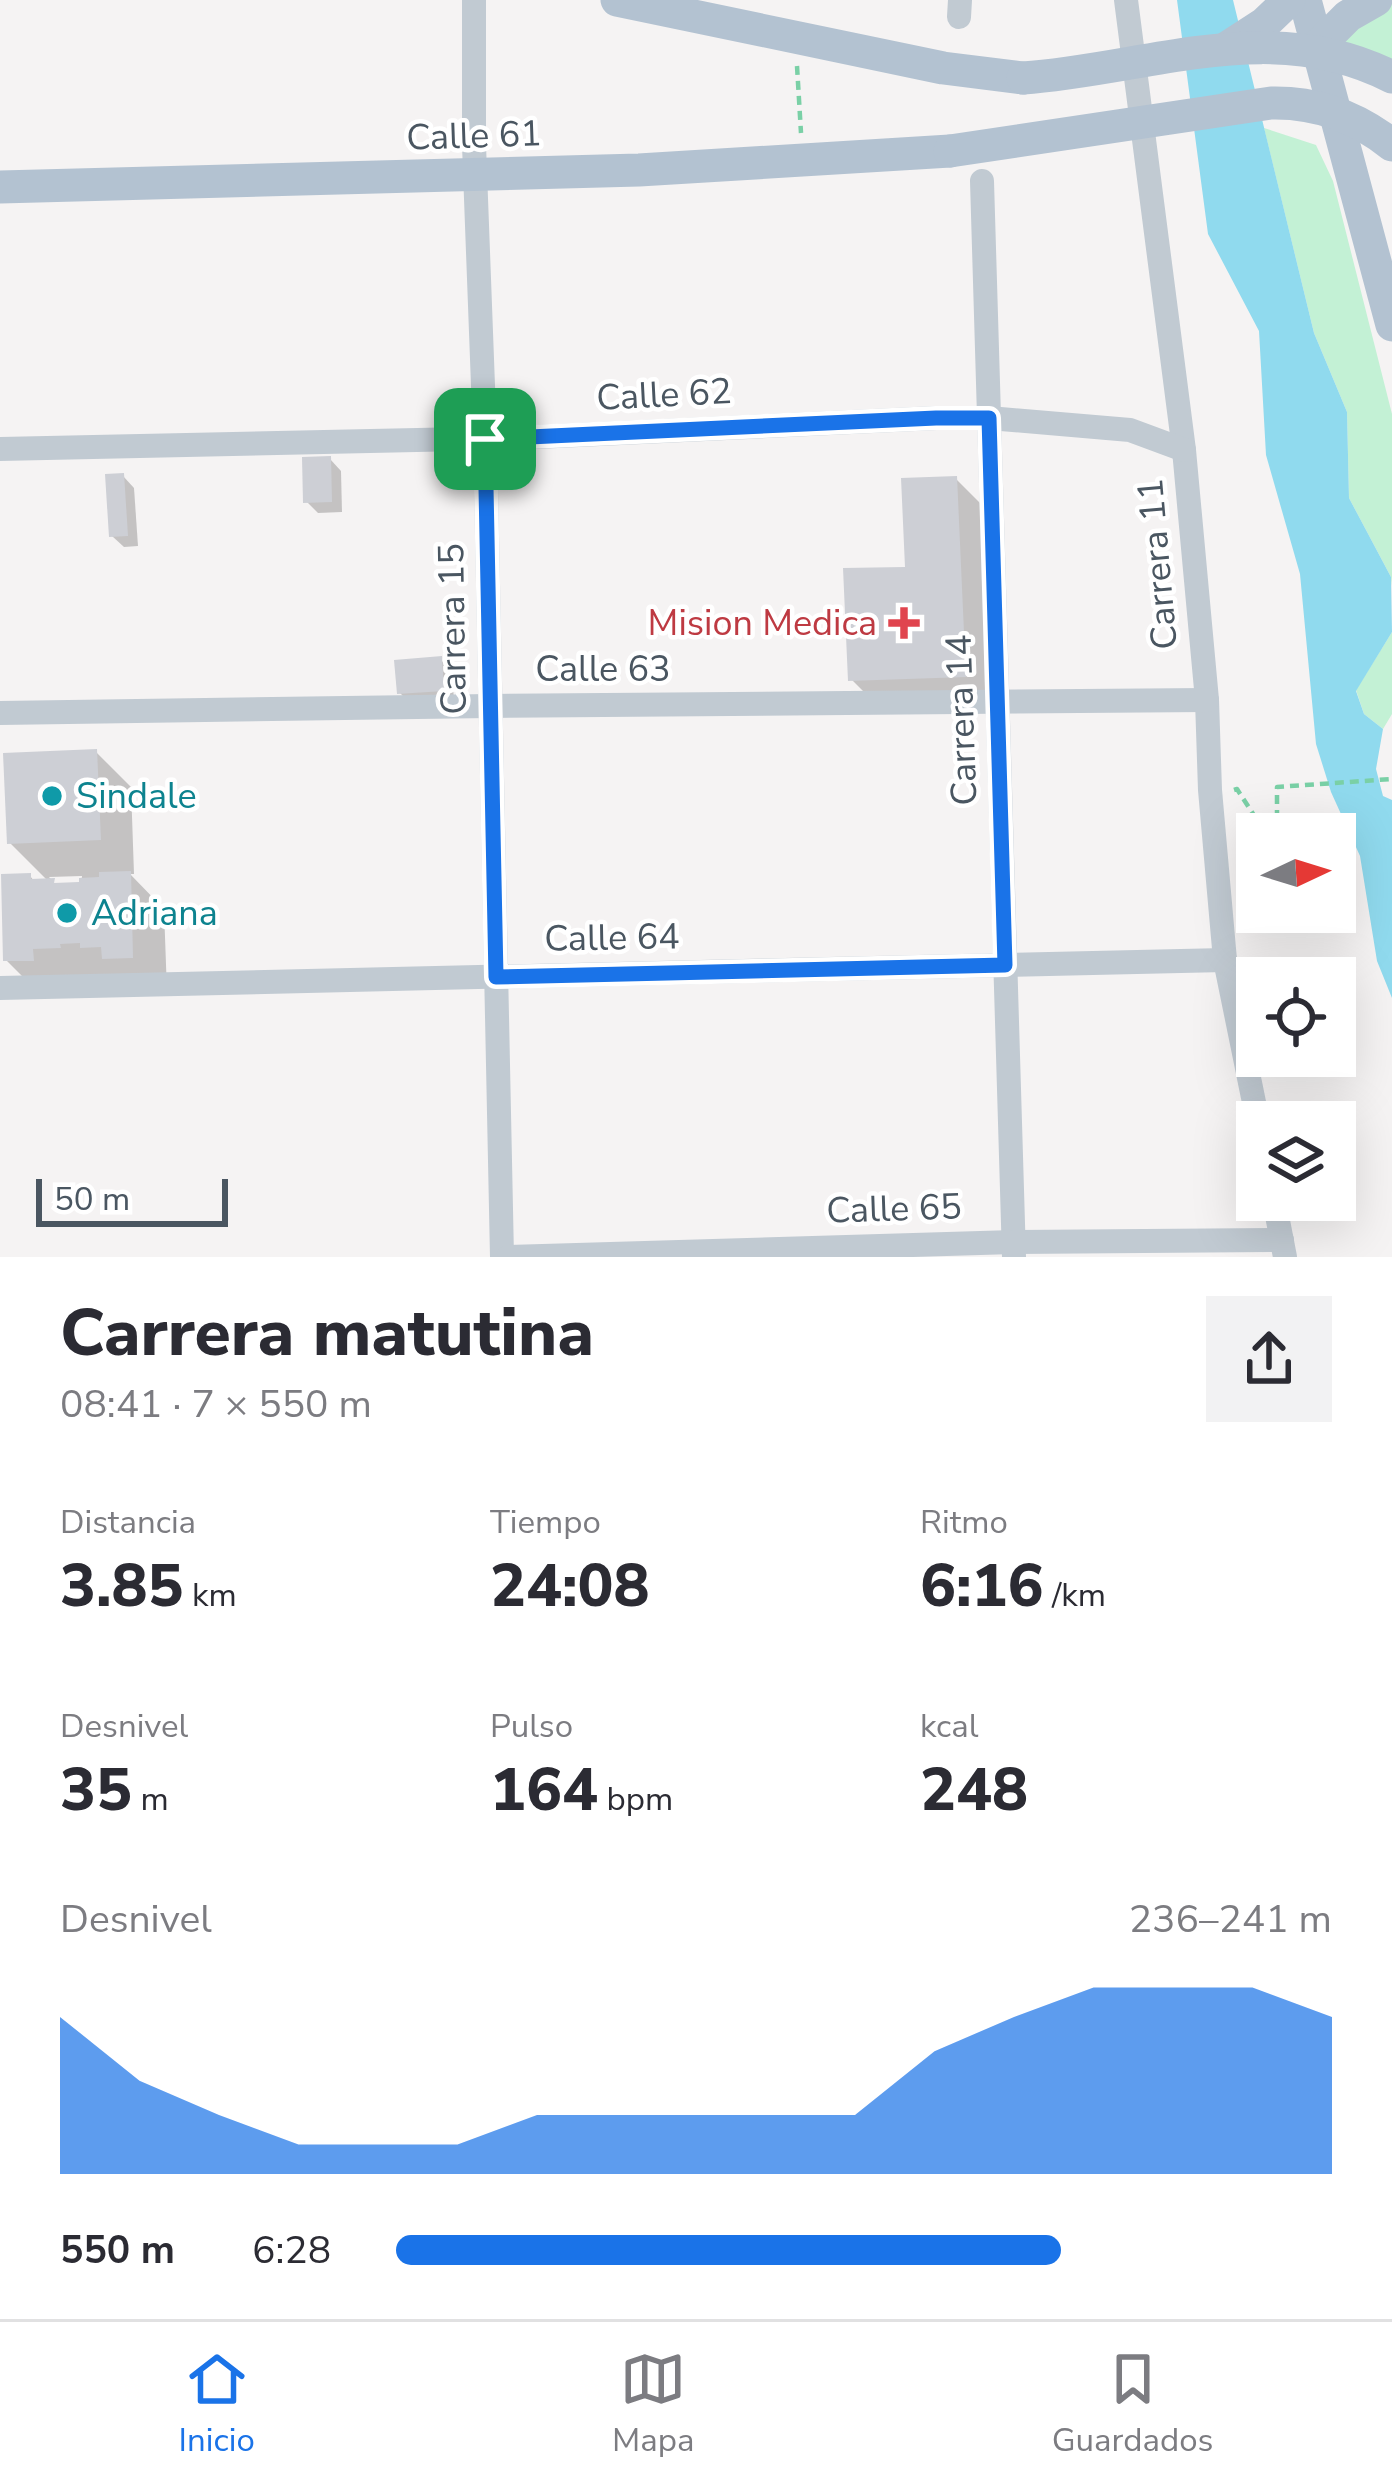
<!DOCTYPE html>
<html lang="es">
<meta charset="utf-8">
<style>
body{margin:0;font-family:"Nunito Sans",sans-serif;background:#f2f2f3;color:#2b2b33;height:100vh;display:flex;flex-direction:column;font-size:45px;white-space:nowrap}
*{box-sizing:border-box;margin:0}
p{font-size:39px;color:#7c7c81}
.icon{flex:none;width:66px;height:66px;fill:none;stroke:currentColor;stroke-width:2;stroke-linecap:round;stroke-linejoin:round}
.map{position:relative;height:1257px;overflow:hidden}
.sheet{display:flex;flex-direction:column;background:#fff;flex:1}
.sheet>*{flex:none}
.needle{width:78px;rotate:86deg}
.buttons{position:absolute;left:1236px;top:813px;display:grid;gap:24px}
.buttons a{display:grid;place-items:center;width:120px;height:120px;border-radius:0px;background:#fff;box-shadow:0 12px 48px #0002;font-size:60px}
.scale{position:absolute;left:36px;bottom:30px;width:192px;box-sizing:border-box;padding-left:12px;border:6px solid #4a5661;border-top:0;font-size:33px;line-height:42px;white-space:nowrap;color:#4a5661;-webkit-text-stroke:9px #fff;paint-order:stroke}
.pin{position:absolute;display:grid;place-items:center;width:102px;height:102px;color:#fff;margin:-51px;border-radius:24px;box-shadow:0 6px 18px #0006}
.round{display:grid;place-items:center;flex:none;width:126px;height:126px;border-radius:0px;background:#f2f2f3}
.overview{display:flex;align-items:center;justify-content:space-between;height:204px;padding:0 60px}
h1{font-size:66px;font-weight:800;line-height:90px}
.stats{display:grid;grid-template-columns:repeat(3,1fr);gap:18px;height:204px;padding:12px 60px}
.stats div{display:grid;align-content:center}
.stats b{font-size:60px;font-weight:800}
.stats small{font-size:33px;font-weight:400}
.stats p{font-size:33px}
.chart{height:336px;padding:24px 60px}
.chart p{display:flex;justify-content:space-between}
.chart svg{width:100%;height:216px;margin-top:12px;fill:#1a73e8;opacity:.7}
ul{padding:0 60px;list-style:none;font-size:39px}
li{display:grid;grid-template-columns:192px 144px 1fr;align-items:center;height:90px}
li i{height:30px;border-radius:15px;background:#1a73e8}
.tab-bar{display:flex;justify-content:space-around;align-items:center;height:168px;border-top:3px solid #e1e1e2;background:#fff;font-size:33px;color:#7c7c81}
.tab-bar a{display:grid;justify-items:center;gap:6px}
.tab-bar .active{color:#1a73e8}
.map>svg:first-child{display:block}
.green{fill:#c3f1d5}
.water{fill:#90daee}
.shadow{fill:#0003;fill-rule:evenodd}
.building{fill:#cdcfd5}
.lines{fill:none;stroke-linecap:round;stroke-linejoin:round}
.path{stroke:#7ad0a6;stroke-width:4.5;stroke-dasharray:9 6;stroke-linecap:butt}
.minor{stroke:#c1cad2;stroke-width:24}
.major{stroke:#b3c2d1;stroke-width:33}
.major-bridge{stroke:#b3c2d1;stroke-width:33}
.route-casing{stroke:#fff;stroke-width:24}
.route{stroke:#1a73e8;stroke-width:15}
.health-dot{fill:#e0444e;stroke:#fff;stroke-width:4.5}
.culture-dot{fill:#0f9aa8;stroke:#fff;stroke-width:4.5}
.labels{text-anchor:middle;dominant-baseline:central;stroke-width:9;stroke-linejoin:round;paint-order:stroke}
.street-label{font-size:36px;fill:#4a5661;stroke:#fff}
.health-label{font-size:36px;fill:#be3a42;stroke:#fff;text-anchor:end}
.culture-label{font-size:36px;fill:#0d838f;stroke:#fff;text-anchor:start}
</style>
<div class="map">
<svg width="1392" height="1257" viewBox="0 0 1392 1257">
<rect width="100%" height="100%" fill="#f5f3f3"/>
<g class="green">
<path d="M1392,2V63L1334,38L1373,9Z"/>
<path d="M1264,128L1316,145L1333,181L1392,414V586L1391,577L1349,498L1347,412L1314,333Z"/>
<path d="M1392,632V714L1383,729L1364,714L1356,690Z"/>
</g>
<path class="water" d="M1177,0H1233L1314,333L1347,412L1349,498L1391,577L1392,632L1356,691L1364,714L1383,729L1376,769L1383,796L1392,800V998L1377,961L1360,856L1331,792L1316,744L1300,574L1266,455L1259,331L1208,234Z"/>
<g class="shadow">
<path d="M330,459L341,471L342,512L318,513L306,501Z"/>
<path d="M123,476L134,488L138,546L124,547L112,536Z"/>
<path d="M956,479L980,503L988,700L875,703L851,679Z"/>
<path d="M441,660L452,671L454,701L411,704L400,693Z"/>
<path d="M96,752L131,787L134,874H130L164,909L167,992L41,995L6,960L30,876L35,882H49L10,843ZM82,876L81,885L57,886L49,877Z"/>
</g>
<g class="building">
<path d="M331,456L332,502L303,503L302,457Z"/>
<path d="M124,473L128,536L109,537L105,474Z"/>
<path d="M957,476L966,677L848,681L843,568L905,567L901,478Z"/>
<path d="M442,656L444,691L397,694L394,660Z"/>
<path d="M97,749L101,840L7,844L3,753Z"/>
<path d="M131,871L133,958L102,959L101,947L80,948V943L60,944L61,948L33,949L34,961H3L1,874L31,873V879L55,878L54,883L79,882V878L99,877V872Z"/>
</g>
<g class="lines">
<g class="path">
<path d="M797,66L801,133"/>
<path d="M1234,790L1237,789L1266,834"/>
<path d="M1277,834V787L1392,779"/>
</g>
<g class="minor">
<path d="M474,0V145L485,439L502,1257"/>
<path d="M1126,0L1184,450L1207,700L1210,790L1225,960L1258,1122"/>
<path d="M959,17L960,0"/>
<path d="M982,181L1014,1257"/>
<path d="M0,449L515,438L936,418H989L1130,430L1184,450"/>
<path d="M0,713L490,706L1207,700"/>
<path d="M0,988L1225,960"/>
<path d="M1274,1200L1285,1257"/>
<path d="M508,1257L1014,1242L1282,1240"/>
</g>
<g class="major">
<path d="M617,0L943,68L1023,78"/>
<path d="M1305,0L1392,325"/>
<path d="M1318,46L1348,16L1376,0"/>
<path d="M1228,47L1265,23L1289,0"/>
<path d="M0,187L639,170L950,151"/>
</g>
<g class="major-bridge">
<path d="M1023,78C1149,69 1271,15 1392,77"/>
<path d="M950,151L1271,103C1316,102 1357,117 1392,145"/>
</g>
</g>
<g class="lines">
<defs>
<path id="route" d="M936,418H989L1005,965L496,977L485,439Z"/>
</defs>
<use href="#route" class="route-casing"/>
<use href="#route" class="route"/>
</g>
<path class="health-dot" d="M898 605h12v12h12v12h-12v12h-12v-12h-12v-12h12z"/>
<g class="culture-dot">
<circle cx="52" cy="796" r="12"/>
<circle cx="67" cy="913" r="12"/>
</g>
<g class="labels">
<g class="street-label">
<text transform="translate(474 136) rotate(-2)">Calle 61</text>
<text transform="translate(664 395) rotate(-3)">Calle 62</text>
<text transform="translate(1158 564) rotate(-95)">Carrera 11</text>
<text transform="translate(453 629) rotate(-91)">Carrera 15</text>
<text x="603" y="669">Calle 63</text>
<text transform="translate(962 720) rotate(-92)">Carrera 14</text>
<text transform="translate(612 938) rotate(-1)">Calle 64</text>
<text transform="translate(894 1209) rotate(-2)">Calle 65</text>
</g>
<g class="health-label">
<text x="877" y="623">Mision Medica</text>
</g>
<g class="culture-label">
<text x="76" y="796">Sindale</text>
<text x="91" y="913">Adriana</text>
</g>
</g>
</svg>
<div class="buttons">
<a><svg class="needle" viewBox="-14 -14 28 28"><path d="M0-13l5 13h-10z" fill="#e53935"/><path d="M0 13l5-13h-10z" fill="#7c7c81"/></svg></a>
<a><svg class="icon" aria-label="locate" viewBox="0 0 24 24"><circle cx="12" cy="12" r="6"/><path d="M12 2v4M12 18v4M2 12h4M18 12h4"/></svg></a>
<a><svg class="icon" aria-label="layers" viewBox="0 0 24 24"><path d="M12 4l9 5-9 5-9-5zM3 14l9 5 9-5"/></svg></a>
</div>
<div class="scale">50 m</div>
<div class="pin" style="left:485px;top:439px;background:#1e9e55"><svg class="icon" aria-label="arrive" viewBox="0 0 24 24"><path d="M6 21V4h12l-3 4 3 4H6"/></svg></div>
</div>
<section class="sheet">
<div class="overview"><div><h1>Carrera matutina</h1><p>08:41 · 7 × 550 m</p></div><a class="round"><svg class="icon" aria-label="share" viewBox="0 0 24 24"><path d="M12 15V3M7 8l5-5 5 5M5 13v7h14v-7"/></svg></a></div>
<div class="stats">
<div><p>Distancia</p><b>3.85<small> km</small></b></div>
<div><p>Tiempo</p><b>24:08</b></div>
<div><p>Ritmo</p><b>6:16<small> /km</small></b></div>
</div>
<div class="stats">
<div><p>Desnivel</p><b>35<small> m</small></b></div>
<div><p>Pulso</p><b>164<small> bpm</small></b></div>
<div><p>kcal</p><b>248</b></div>
</div>
<div class="chart"><p><span>Desnivel</span>236–241 m</p>
<svg viewBox="0 0 160 44" preserveAspectRatio="none"><path d="M0 44V12L10 25L20 32L30 38L40 38L50 38L60 32L70 32L80 32L90 32L100 32L110 19L120 12L130 6L140 6L150 6L160 12V44z"/></svg>
</div>
<ul>
<li><b>550 m</b>6:28<i style="width:71%"></i></li>
</ul>
</section>
<nav class="tab-bar">
<a class="active"><svg class="icon" aria-label="home" viewBox="0 0 24 24"><path d="M3 11l9-7 9 7M6 9v11h12V9"/></svg>Inicio</a>
<a><svg class="icon" aria-label="map" viewBox="0 0 24 24"><path d="M3 6l6-2 6 2 6-2v14l-6 2-6-2-6 2zM9 4v14M15 6v14"/></svg>Mapa</a>
<a><svg class="icon" aria-label="saved" viewBox="0 0 24 24"><path d="M7 4h10v16l-5-4-5 4z"/></svg>Guardados</a>
</nav>
